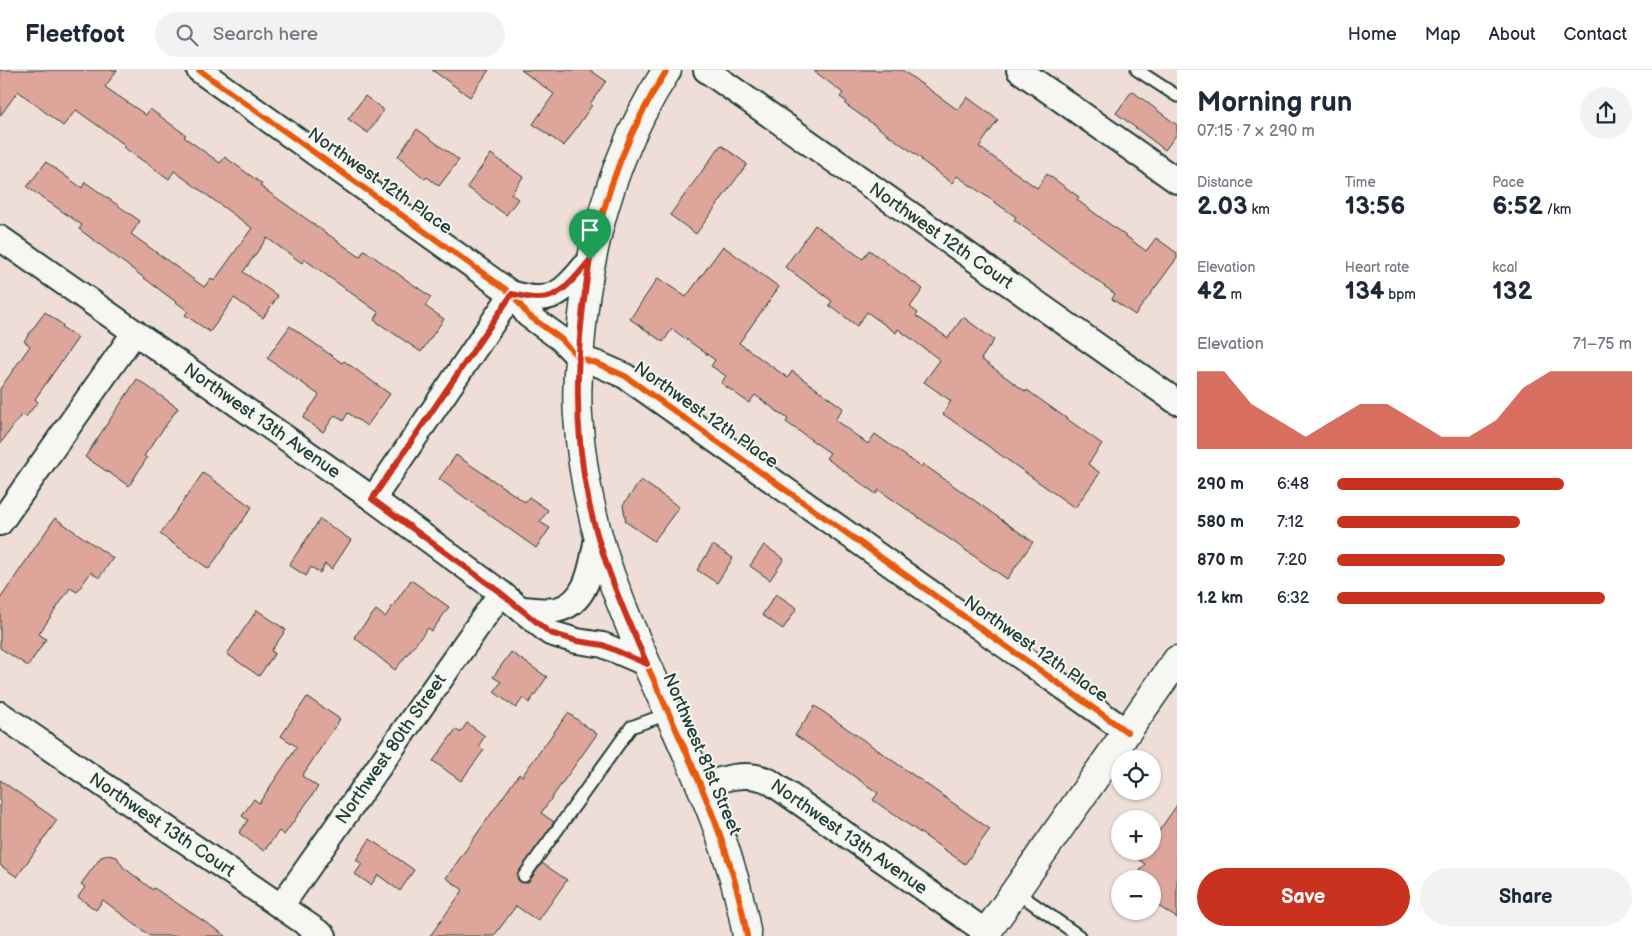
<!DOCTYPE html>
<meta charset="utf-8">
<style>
body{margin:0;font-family:"Balsamiq Sans",sans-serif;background:#f2f2f3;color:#1f2937;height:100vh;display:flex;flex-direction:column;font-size:19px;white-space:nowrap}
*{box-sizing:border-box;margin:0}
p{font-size:16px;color:#747a83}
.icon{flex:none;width:28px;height:28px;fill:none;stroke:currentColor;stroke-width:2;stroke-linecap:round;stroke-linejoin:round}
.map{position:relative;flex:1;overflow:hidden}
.details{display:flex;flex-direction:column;background:#fff;width:475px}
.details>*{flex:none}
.tools{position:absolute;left:1111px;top:680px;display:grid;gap:10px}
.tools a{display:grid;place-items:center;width:50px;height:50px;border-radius:50%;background:#fff;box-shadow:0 1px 4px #0004;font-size:25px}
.pin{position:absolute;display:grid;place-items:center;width:42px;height:42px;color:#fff;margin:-51px -21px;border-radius:50% 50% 50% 0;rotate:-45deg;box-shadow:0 0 5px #0007}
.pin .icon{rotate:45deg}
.round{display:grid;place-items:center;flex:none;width:52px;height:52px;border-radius:26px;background:#f2f2f3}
.overview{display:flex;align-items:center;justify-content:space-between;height:85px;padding:0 20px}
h1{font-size:28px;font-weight:600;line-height:38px}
.metrics{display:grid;grid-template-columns:repeat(3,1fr);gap:8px;height:85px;padding:5px 20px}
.metrics div{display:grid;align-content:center}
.metrics b{font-size:25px;font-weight:600}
.metrics small{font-size:14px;font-weight:400}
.metrics p{font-size:14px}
.chart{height:140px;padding:10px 20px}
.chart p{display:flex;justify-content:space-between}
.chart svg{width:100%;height:90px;margin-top:5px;fill:#c8321e;opacity:.7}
.cta{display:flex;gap:10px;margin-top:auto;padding:10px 20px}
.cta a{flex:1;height:58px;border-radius:30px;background:#c8321e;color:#fff;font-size:20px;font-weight:600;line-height:58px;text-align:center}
.cta a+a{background:#f2f2f3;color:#1f2937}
ul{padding:0 20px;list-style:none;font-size:16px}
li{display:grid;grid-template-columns:80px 60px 1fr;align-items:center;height:38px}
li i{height:12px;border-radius:6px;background:#c8321e}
header{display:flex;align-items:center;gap:30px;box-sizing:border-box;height:70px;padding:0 25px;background:#fff;border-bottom:1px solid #e0e1e3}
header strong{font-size:24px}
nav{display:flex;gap:28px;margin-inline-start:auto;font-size:18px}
.search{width:350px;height:45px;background:#f2f2f3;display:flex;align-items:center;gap:12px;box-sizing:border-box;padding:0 18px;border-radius:28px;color:#747a83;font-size:19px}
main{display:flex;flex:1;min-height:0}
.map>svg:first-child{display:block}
.building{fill:#dea59b;stroke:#1f3d34}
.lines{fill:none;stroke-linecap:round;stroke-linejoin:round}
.service-casing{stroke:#1f3d34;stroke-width:15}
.minor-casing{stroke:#1f3d34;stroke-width:28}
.primary-casing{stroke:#1f3d34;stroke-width:31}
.service{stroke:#f6f6f2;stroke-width:11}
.minor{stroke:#f6f6f2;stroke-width:24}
.primary{stroke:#f6f6f2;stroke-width:28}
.cycleway-casing{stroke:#f6f6f2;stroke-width:9}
.cycleway{stroke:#e8590c;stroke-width:6}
.route-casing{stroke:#fff;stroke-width:10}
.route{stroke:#c8321e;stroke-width:6}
.labels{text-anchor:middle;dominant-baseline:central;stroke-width:4;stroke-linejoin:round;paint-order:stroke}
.street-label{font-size:18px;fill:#1f3d34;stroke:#f6f6f2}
</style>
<header>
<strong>Fleetfoot</strong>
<div class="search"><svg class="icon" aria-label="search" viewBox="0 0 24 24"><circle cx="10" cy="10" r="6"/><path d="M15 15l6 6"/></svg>Search here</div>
<nav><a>Home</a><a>Map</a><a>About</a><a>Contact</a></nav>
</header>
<main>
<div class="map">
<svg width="1177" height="866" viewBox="0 0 1177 866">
<rect width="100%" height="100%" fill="#efded8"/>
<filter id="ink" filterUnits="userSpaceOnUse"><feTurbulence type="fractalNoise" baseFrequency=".02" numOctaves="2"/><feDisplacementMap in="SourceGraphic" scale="10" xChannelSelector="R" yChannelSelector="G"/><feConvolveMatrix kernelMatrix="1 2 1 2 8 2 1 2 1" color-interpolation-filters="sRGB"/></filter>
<g filter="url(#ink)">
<g class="building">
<path d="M0,0H117L105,17L146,45L150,39L186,65L184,67L220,93L225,87L262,114L260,116L360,187L364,180L431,227L425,236L444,249L421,282L374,250L379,243L304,189L302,193L267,168L243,202L278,226L263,248L234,228L210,262L185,245L188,241L79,159L82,155L27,117L46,92L82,118L85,112L140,151L131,164L204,217L211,208L214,211L252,158L174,101L169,109L123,77L125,75L76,40L63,56L18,21L0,46Z"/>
<path d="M432,0H489L470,27Z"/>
<path d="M521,0H590L606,11L590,34L592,35L564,76L533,54L554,24Z"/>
<path d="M813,0H902L958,40L967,27L998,50L979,77L1037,118L1047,104L1079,127L1077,130L1146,181L1156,168L1177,183V188L1135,245L1112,229L1115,224L1014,150L1016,147L957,106L952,113L921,90L922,89L845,34L847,32L840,27L843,23Z"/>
<path d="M1132,21L1177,55V64L1165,80L1116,43Z"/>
<path d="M365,26L384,40L368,63L348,49Z"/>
<path d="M417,59L459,90L439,116L427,107L425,109L398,86Z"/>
<path d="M721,75L747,94L696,164L670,145Z"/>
<path d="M491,84L523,107L511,124L518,129L506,145L467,117Z"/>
<path d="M815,155L863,189L869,180L923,219L910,237L918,243L916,246L948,268L963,247L994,270L981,289L1026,322L1027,320L1102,374L1088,394L1100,403L1075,438L943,344L951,331L924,312L940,290L898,259L896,263L867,242L857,256L829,235L832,231L785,197Z"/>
<path d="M723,176L779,217L739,273L788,308L792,301L843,338L835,350L868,374L875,364L921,397L923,394L1033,472L1007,509L879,420L876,424L826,388L830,383L786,352L788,349L755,325L749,333L721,313L726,306L711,296L715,290L672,259L663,272L630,249L658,208L686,227Z"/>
<path d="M45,242L63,255L62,257L78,268L35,329L38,332L32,339L26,347L22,344L0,374V319L30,276L24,271Z"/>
<path d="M290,256L342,293L344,291L390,324L367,356L348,343L343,351L335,345L323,362L303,348L319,325L267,288Z"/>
<path d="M137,309L178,338L144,386L147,388L129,416L85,387Z"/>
<path d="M456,385L525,432L529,427L548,440L540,452L550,458L536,478L439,409Z"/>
<path d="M203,403L252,437L209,499L160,464Z"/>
<path d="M641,410L679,437L654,471L626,452L623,435Z"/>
<path d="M55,448L113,488L99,508L91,502L77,522L70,518L39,564L46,569L28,596L0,578V529Z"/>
<path d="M320,449L351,470L332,499L325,494L320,503L311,497L306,506L289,495Z"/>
<path d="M713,475L733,488L717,513L697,500Z"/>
<path d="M764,475L784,489L770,510L750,496Z"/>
<path d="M411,510L449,537L432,561L428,558L395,600L354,567L376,540L385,547Z"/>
<path d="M776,524L797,538L783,559L762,545Z"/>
<path d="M257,540L286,560L271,581L275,583L259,606L227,584Z"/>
<path d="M511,582L547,607L529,633L523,628L516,638L494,622L501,612L493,607Z"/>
<path d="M307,627L340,649L302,706L318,717L284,765L279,761L264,781L239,763L248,750L242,746L254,729L259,733L297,677L281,666Z"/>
<path d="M815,636L990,759L965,794L873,730L878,723L795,665Z"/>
<path d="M568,643L597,664L541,743L554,752L517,806L520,812L528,813L542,793L567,810L538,851L516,836L494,866H430L463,820L446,808L519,704L522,706Z"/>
<path d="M467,653L485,666L479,675L484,680L461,711L433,691L456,659L460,663Z"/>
<path d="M0,710L57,750L17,807L0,795Z"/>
<path d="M1177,735V848L1152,832V809H1134L1145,794L1139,790L1145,781H1152V771Z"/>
<path d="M370,769L414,800L400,821L378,805L371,815L355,804L362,794L356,790Z"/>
<path d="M108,785L117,787L123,797L153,820L154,818L226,866H150L103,830L96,840L78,827L85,817L81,814L101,787Z"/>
</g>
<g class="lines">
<defs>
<g id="service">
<path d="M1137,0L1177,26"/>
<path d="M524,806L631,657L670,643"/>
<path d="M1015,821L1079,866"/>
</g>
<g id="minor">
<path d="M199,0L512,224L528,245L561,269L579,288L598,294L625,306L1127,662"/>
<path d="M706,0L1177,332"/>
<path d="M1019,0L1177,111"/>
<path d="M0,168L373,429L501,523L550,563L577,571L603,575L647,594"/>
<path d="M512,224C520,225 528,228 536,228C561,230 576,206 590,190"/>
<path d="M373,429L512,224"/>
<path d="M0,453L135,262"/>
<path d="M521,539C532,539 546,542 556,540C590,533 592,491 598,463"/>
<path d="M0,644L324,866"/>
<path d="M702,716C724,708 746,701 769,711L986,862"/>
<path d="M281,836L501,523"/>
</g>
<g id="primary">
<path d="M667,0C613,83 587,179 580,277C578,299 576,323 578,346C582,408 596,470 619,528C662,641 727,745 747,866"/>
<path d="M984,866L1177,590"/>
</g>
</defs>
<use href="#service" class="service-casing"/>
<use href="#minor" class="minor-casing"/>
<use href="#primary" class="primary-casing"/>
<use href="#service" class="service"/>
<use href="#minor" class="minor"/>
<use href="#primary" class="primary"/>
<defs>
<g id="cycleway">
<path d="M199,0L512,224L528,245L561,269L579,288L598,294L625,306L1127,662"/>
<path d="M667,0C613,83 587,179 580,277C578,299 576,323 578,346C582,408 596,470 619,528C662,641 727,745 747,866"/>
</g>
</defs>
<use href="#cycleway" class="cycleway-casing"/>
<use href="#cycleway" class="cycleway"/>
</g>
</g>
<g class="lines" filter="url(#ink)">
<defs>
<path id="route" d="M590,190C576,270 572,353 589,433C601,488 624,542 647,594L603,575L577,571L550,563L501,523L372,429L512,224C520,225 528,228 536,228C561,230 576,206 590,190Z"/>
</defs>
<use href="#route" class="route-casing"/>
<use href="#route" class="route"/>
</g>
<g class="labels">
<g class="street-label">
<text transform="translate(380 111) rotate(35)">Northwest 12th Place</text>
<text transform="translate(941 166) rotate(35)">Northwest 12th Court</text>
<text transform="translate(706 345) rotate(35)">Northwest 12th Place</text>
<text transform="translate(262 351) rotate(35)">Northwest 13th Avenue</text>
<text transform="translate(1036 579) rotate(35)">Northwest 12th Place</text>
<text transform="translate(391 679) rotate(-55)">Northwest 80th Street</text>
<text transform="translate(702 684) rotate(67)">Northwest 81st Street</text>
<text transform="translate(162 755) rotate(34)">Northwest 13th Court</text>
<text transform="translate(849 767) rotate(35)">Northwest 13th Avenue</text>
</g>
</g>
</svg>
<div class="tools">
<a><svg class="icon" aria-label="locate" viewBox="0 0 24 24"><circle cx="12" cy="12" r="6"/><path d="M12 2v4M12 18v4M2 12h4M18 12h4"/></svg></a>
<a>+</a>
<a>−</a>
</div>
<div class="pin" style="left:590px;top:190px;background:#1e9e55"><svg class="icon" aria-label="arrive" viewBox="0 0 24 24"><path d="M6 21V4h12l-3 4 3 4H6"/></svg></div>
</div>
<section class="details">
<div class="overview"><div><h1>Morning run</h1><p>07:15 · 7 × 290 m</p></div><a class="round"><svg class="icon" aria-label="share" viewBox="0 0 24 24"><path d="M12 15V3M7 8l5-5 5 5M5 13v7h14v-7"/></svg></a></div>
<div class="metrics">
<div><p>Distance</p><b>2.03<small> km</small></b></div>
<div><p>Time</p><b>13:56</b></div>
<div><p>Pace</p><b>6:52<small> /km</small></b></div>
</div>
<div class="metrics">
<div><p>Elevation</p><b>42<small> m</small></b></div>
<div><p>Heart rate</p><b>134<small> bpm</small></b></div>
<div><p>kcal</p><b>132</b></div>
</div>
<div class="chart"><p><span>Elevation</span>71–75 m</p>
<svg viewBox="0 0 160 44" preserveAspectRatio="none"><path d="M0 44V6L10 6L20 22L30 30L40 38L50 30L60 22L70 22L80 30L90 38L100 38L110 30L120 14L130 6L140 6L150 6L160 6V44z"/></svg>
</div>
<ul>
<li><b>290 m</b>6:48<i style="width:77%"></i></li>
<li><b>580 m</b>7:12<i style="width:62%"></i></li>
<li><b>870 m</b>7:20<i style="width:57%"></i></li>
<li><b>1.2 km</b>6:32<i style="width:91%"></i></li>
</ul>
<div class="cta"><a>Save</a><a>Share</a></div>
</section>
</main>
